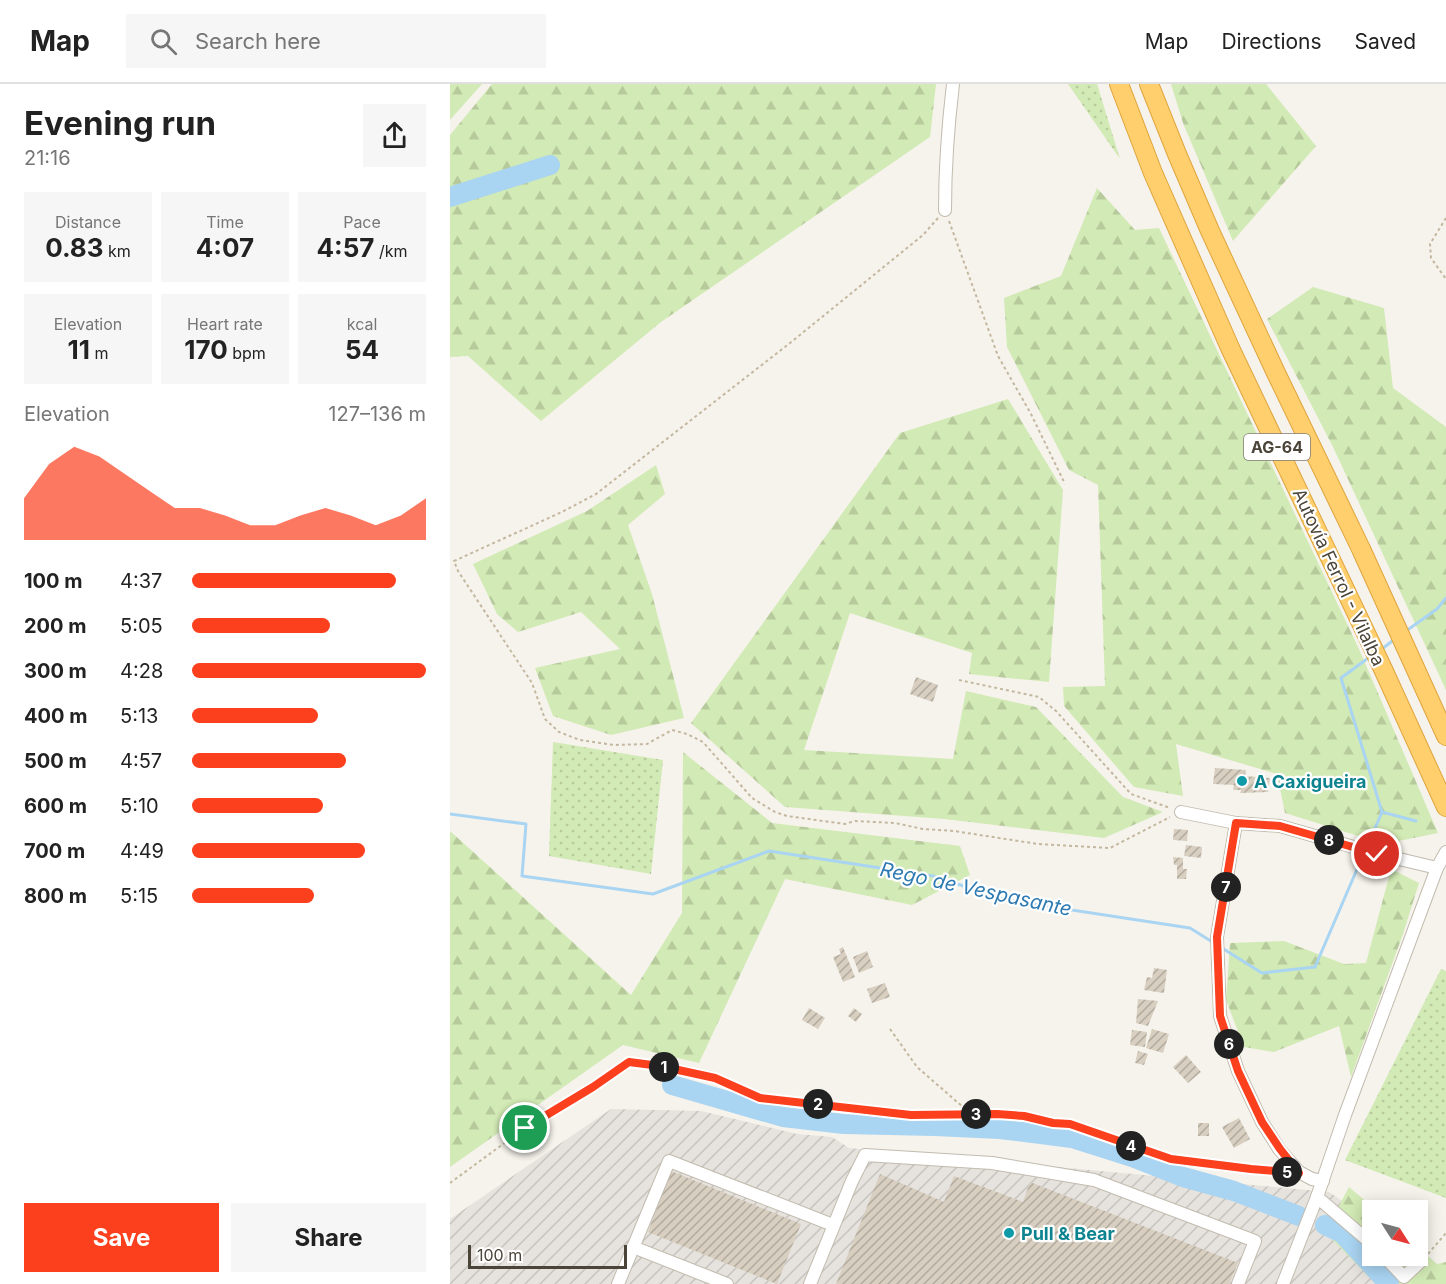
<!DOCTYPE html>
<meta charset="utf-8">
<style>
body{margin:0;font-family:Inter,sans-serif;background:#f6f6f6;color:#222;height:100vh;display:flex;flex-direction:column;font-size:22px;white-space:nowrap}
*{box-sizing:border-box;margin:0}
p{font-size:20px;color:#767676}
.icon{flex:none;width:33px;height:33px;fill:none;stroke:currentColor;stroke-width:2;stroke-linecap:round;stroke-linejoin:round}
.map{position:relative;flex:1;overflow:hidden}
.panel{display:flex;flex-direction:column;background:#fff;width:450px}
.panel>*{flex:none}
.needle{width:39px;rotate:126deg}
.fabs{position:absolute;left:912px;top:1116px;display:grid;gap:12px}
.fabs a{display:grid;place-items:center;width:66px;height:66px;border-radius:0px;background:#fff;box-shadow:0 3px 15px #0003;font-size:30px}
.scale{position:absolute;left:18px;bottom:15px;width:159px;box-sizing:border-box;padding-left:6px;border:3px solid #4b4439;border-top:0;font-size:16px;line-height:21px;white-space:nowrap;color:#4b4439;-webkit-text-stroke:4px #fff;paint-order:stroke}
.pin{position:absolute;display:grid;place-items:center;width:51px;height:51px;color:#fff;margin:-26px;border:3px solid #fff;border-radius:50%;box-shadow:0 2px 6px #0007}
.km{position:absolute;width:30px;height:30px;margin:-15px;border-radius:50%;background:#222;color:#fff;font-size:16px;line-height:30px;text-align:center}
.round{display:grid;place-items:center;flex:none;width:63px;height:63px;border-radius:0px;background:#f6f6f6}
.head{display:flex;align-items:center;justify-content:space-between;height:102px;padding:0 24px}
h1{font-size:33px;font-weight:700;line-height:45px}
.stats{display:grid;grid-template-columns:repeat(3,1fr);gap:9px;height:102px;padding:6px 24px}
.stats div{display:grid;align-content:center;border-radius:0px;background:#f6f6f6;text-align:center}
.stats b{font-size:26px;font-weight:700}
.stats small{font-size:16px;font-weight:400}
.stats p{font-size:16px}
.chart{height:168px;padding:12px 24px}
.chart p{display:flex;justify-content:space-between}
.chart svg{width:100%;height:108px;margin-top:6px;fill:#fc3f1d;opacity:.7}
.cta{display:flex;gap:12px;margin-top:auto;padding:12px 24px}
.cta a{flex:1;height:69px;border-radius:0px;background:#fc3f1d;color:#fff;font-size:24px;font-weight:700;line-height:69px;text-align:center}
.cta a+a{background:#f6f6f6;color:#222}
ul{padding:0 24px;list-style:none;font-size:20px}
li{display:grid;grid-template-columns:96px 72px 1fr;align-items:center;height:45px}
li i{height:15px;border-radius:8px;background:#fc3f1d}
header{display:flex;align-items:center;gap:36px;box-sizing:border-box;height:84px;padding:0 30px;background:#fff;border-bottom:2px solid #e0e0e0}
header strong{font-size:28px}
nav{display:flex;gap:33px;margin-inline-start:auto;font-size:21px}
.search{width:420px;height:54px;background:#f6f6f6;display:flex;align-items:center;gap:15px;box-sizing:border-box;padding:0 21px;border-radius:0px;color:#767676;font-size:22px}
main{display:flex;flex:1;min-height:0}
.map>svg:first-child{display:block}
.industrial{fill:url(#industrial-furrows)}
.grass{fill:url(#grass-dots)}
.forest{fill:url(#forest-firs)}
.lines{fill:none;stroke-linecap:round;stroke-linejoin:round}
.stream{stroke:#a9d4f2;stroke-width:3}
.river{stroke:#a9d4f2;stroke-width:20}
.building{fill:url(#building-hatch)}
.minor-casing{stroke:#c2bbae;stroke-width:14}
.highway-casing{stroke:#e0a43c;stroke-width:20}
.path{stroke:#c4b79f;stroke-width:2;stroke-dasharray:3 3;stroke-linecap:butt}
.minor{stroke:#fff;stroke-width:12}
.highway{stroke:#ffcf6e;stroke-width:18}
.route-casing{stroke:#fff;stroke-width:12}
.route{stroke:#fc3f1d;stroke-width:8}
.culture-dot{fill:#0f9aa8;stroke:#fff;stroke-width:2}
.labels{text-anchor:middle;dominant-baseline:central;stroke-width:4.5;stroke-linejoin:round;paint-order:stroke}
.shield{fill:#fff;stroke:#817c74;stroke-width:1.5}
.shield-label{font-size:16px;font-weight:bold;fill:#4b4439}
.street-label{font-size:18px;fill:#4b4439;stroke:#fff}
.culture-label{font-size:18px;font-weight:bold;fill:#0d838f;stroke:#fff;text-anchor:start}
.water-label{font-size:20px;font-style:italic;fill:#2e7ab2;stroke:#fff}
</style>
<header>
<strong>Map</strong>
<div class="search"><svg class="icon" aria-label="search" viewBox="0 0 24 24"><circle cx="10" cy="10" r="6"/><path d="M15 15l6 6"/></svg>Search here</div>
<nav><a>Map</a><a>Directions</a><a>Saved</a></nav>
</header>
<main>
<section class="panel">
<div class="head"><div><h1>Evening run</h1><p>21:16</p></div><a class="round"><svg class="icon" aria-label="share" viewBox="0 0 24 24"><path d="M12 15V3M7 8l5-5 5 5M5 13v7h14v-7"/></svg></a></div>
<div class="stats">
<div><p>Distance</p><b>0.83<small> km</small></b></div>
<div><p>Time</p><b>4:07</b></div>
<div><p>Pace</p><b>4:57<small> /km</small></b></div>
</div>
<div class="stats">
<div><p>Elevation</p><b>11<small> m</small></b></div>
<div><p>Heart rate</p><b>170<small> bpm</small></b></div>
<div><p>kcal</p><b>54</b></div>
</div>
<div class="chart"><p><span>Elevation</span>127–136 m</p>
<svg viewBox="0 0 160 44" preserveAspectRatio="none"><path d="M0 44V27L10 13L20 6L30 10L40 17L50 24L60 31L70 31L80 34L90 38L100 38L110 34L120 31L130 34L140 38L150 34L160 27V44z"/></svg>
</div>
<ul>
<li><b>100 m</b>4:37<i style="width:87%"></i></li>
<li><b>200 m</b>5:05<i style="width:59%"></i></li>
<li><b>300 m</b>4:28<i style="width:100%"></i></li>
<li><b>400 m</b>5:13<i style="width:54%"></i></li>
<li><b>500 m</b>4:57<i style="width:66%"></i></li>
<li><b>600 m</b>5:10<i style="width:56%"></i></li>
<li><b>700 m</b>4:49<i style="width:74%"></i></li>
<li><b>800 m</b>5:15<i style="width:52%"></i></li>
</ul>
<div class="cta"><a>Save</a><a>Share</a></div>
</section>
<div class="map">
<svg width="996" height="1200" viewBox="0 0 996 1200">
<defs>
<pattern id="industrial-furrows" width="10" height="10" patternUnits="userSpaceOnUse" patternTransform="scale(1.5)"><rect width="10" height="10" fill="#e6e2dd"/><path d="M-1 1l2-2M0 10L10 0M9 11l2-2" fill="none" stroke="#c7c3be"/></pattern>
<pattern id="grass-dots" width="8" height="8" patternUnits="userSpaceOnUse" patternTransform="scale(1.5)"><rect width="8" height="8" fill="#d2eab5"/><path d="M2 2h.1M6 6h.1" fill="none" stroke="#b6ca9c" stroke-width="1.8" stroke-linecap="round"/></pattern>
<pattern id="forest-firs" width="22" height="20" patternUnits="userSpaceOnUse" patternTransform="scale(1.5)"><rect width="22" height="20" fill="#d2eab5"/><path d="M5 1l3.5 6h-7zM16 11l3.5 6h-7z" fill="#b6ca9c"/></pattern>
<pattern id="building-hatch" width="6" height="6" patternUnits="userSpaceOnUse" patternTransform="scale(1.5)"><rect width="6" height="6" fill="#d8cfc1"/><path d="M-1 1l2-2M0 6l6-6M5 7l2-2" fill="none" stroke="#b1aa9e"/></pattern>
</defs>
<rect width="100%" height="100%" fill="#f6f3ec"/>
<path class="industrial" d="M161,1025L251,1027L347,1050L382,1053L399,1064L879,1108L922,1137V1172H968V1167L996,1186V1200H0V1135Z"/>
<g class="grass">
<path d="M618,0H647L670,75Z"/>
<path d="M103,658L213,676L201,790L99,772Z"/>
<path d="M991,885L996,887V1114L895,1076Z"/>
</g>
<g class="forest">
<path d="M0,0H32L0,36Z"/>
<path d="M42,0H486L480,53L211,238L91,337L18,272L0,273V51Z"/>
<path d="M721,0H816L866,62L783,157L733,39Z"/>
<path d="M647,104L685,146L709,144L909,565L988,749L934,760L835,729L827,690L726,660L733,712L684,703L614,622L613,603L655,602L648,401L619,386L557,263L554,214L611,192Z"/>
<path d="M863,203L934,224L943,304L996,343V606L883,363L817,235Z"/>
<path d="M558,315L613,406L599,598L519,590L522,569L400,529L354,666L503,675L516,607L586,623L673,713L713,728L654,754L494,735L335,723L241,639L450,349Z"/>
<path d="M206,381L215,410L178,441L202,510L234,634L161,651L103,632L85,584L170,565L131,528L68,548L47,530L23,480L137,427Z"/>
<path d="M233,668L322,739L510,762L520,791L462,821L335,795L249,979L173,961L0,1083V747L181,911L232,829Z"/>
<path d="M941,785L969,799L953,850L901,993L889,942L824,968L794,963L776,916L780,859L834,857L894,880L916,879Z"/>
<path d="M899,1103L926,1126H922V1172H968V1163L987,1180L996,1178V1200H926L875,1148Z"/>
</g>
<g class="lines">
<g class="stream">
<path d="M956,547L987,525L996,514"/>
<path d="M932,565L946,554"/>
<path d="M921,572L891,594L932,728"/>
<path d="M0,730L76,740L72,792L203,810L319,767L483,792L556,816L740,844L764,859"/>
<path d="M917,763L932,728L966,737"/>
<path d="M772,864L812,889L865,883L914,769"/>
</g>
<g class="river">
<path d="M0,113L100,81"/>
<path d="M222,1001L333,1033L394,1040L485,1042L550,1045L622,1054L682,1073L733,1093L784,1107L849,1132"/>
<path d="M875,1141L892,1149L939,1200"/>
</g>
</g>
<g class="building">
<path d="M466,593L488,601L483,618L460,610Z"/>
<path d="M765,684L796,686L795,692L820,694L818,708L790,709L791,706H783L784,701L763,700Z"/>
<path d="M724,745L738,746L737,757L723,756Z"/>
<path d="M736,761L752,763L751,774L734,772Z"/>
<path d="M723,773L733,774V785H737L736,795H727V781H724Z"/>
<path d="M393,863L405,893L393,898L383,873L391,870L389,865Z"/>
<path d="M417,867L423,883L409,889L403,873Z"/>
<path d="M704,884L717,886L714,909L694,906L697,893L702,894Z"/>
<path d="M435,899L440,913L422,919L417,905Z"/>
<path d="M688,915L708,917L698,942L686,939Z"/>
<path d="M359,924L375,934L368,945L352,936Z"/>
<path d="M404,924L412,930L406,938L398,932Z"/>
<path d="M702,945L719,950L713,969L696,964Z"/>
<path d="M682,946L697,948L695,963L680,961Z"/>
<path d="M688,967L698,970L694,981L685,979Z"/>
<path d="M736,971L751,988L738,999L723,983Z"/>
<path d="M789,1034L800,1055L784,1064L772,1043Z"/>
<rect x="748" y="1039" width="11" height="13"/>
<path d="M221,1087L351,1140L327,1200L198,1148Z"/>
<path d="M430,1090L494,1118L504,1092L573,1118L580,1098L788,1179L779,1200H386Z"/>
</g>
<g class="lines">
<defs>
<g id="minor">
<path d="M495,126C495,84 498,42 503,0"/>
<path d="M731,728L786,739L830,742L928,770L987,784"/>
<path d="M786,739L767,853L770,932L788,987L812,1038L829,1065L849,1088L862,1095L873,1097"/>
<path d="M867,1113L922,1160"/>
<path d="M183,1163L277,1200"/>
<path d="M934,1172L954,1193L971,1177"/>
<path d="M168,1200L219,1077L383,1141"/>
<path d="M360,1200L402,1097L415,1071L542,1079L644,1096L805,1157L788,1200"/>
<path d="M833,1200L867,1113L895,1031L987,784L996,768"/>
</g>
<g id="highway">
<path d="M669,0L703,89L781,266L933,585L996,723"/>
<path d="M699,0L727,70L760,147L826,289L911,465L996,652"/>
</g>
</defs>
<use href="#minor" class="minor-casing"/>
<use href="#highway" class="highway-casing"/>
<g class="path">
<path d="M488,134L473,151L340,259L146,410L112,428L4,477L8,487L82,599L95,635L109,648L130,656L164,661L197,660L222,646L237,650L253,658L302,714L325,728L337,732L395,740L405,737L445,739L473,745L504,747L588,760L660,764L720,733"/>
<path d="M996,134L980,160L981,174L996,195"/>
<path d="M499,137L548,272L581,330L615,400"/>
<path d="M509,596L589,613L606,627L681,710L720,724"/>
<path d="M440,945L467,983L521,1030"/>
<path d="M0,1099L75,1044L143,1003L179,978L210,982L265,994L311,1014L461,1031L547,1030L574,1032L603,1039L620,1040L721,1075L801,1085L834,1087"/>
<path d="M978,1170L996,1149"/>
</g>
<use href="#minor" class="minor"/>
<use href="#highway" class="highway"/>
</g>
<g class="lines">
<defs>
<path id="route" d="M75,1044L143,1003L179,978L210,982L265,994L310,1014L461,1031L547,1030L574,1032L603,1039L620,1040L721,1075L801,1085L849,1089L830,1065L812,1038L788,987L770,932L767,853L786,739L830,742L927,770"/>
</defs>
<use href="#route" class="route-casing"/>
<use href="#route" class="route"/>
</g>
<g class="culture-dot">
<circle cx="792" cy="697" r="6"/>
<circle cx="559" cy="1149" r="6"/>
</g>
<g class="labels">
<rect class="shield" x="794" y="350" width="66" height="26" rx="4.5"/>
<g class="shield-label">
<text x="827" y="363">AG-64</text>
</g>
<g class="street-label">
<text transform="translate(889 493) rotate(65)">Autovía Ferrol - Vilalba</text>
</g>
<g class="culture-label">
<text x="804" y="697">A Caxigueira</text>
<text x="571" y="1149">Pull &amp; Bear</text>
</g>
<g class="water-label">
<text transform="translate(526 805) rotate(12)">Rego de Vespasante</text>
</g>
</g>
</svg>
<div class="fabs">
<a><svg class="needle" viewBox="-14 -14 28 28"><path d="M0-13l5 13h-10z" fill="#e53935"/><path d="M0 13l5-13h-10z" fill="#767676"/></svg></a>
</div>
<div class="scale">100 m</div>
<div class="pin" style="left:75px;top:1044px;background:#1e9e55"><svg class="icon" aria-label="arrive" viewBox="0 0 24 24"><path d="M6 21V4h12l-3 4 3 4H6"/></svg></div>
<div class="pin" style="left:927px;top:770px;background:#d93025"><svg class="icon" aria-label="check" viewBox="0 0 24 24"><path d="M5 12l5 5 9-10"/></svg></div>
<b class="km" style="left:214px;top:983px">1</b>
<b class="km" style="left:368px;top:1020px">2</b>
<b class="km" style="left:526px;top:1030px">3</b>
<b class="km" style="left:681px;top:1062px">4</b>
<b class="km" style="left:837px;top:1088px">5</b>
<b class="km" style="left:779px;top:960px">6</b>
<b class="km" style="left:776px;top:803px">7</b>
<b class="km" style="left:879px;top:756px">8</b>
</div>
</main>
